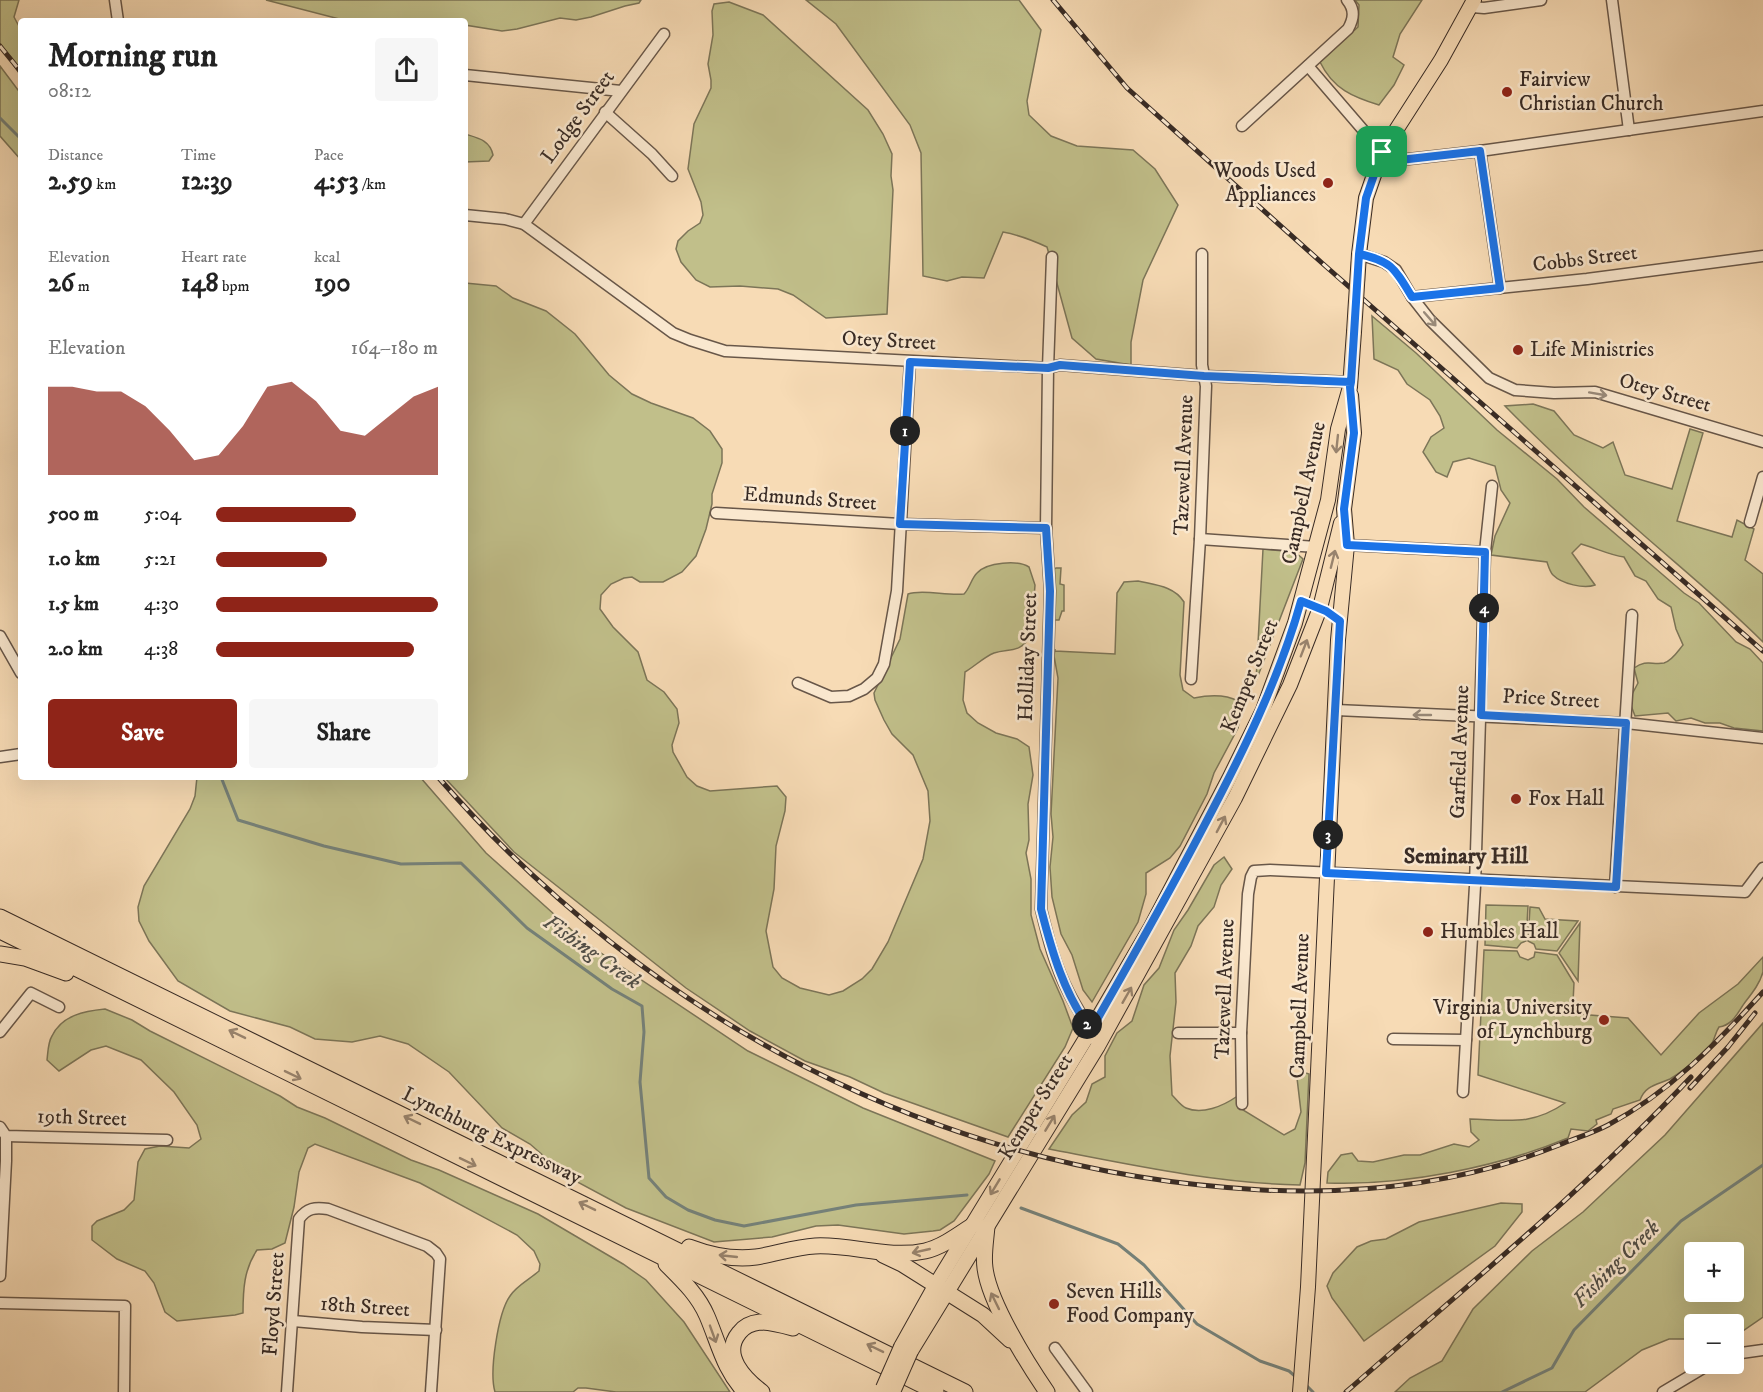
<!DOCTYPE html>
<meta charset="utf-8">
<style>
body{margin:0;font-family:"IM FELL DW Pica",serif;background:#f6f6f6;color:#222;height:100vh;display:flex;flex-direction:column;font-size:22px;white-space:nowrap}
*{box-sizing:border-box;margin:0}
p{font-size:20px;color:#767676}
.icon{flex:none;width:33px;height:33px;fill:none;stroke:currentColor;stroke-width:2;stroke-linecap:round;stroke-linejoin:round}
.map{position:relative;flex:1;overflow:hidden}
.panel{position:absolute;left:18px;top:18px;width:450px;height:762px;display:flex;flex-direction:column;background:#fff;border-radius:6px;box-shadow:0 6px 24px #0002}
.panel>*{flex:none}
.controls{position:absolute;left:1684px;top:1242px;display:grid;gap:12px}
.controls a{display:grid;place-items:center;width:60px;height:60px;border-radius:6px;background:#fff;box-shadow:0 6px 24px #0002;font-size:30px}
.pin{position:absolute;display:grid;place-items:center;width:51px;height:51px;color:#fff;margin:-26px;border-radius:12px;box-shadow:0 3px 9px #0006}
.km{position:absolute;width:30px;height:30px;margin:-15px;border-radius:50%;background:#222;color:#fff;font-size:16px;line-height:30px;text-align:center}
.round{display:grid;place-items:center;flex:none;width:63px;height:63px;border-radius:6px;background:#f6f6f6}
.head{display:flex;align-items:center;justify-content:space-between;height:102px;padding:0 30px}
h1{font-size:33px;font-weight:800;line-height:45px}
.metrics{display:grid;grid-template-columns:repeat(3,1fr);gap:9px;height:102px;padding:6px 30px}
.metrics div{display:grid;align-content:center}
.metrics b{font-size:26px;font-weight:800}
.metrics small{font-size:16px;font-weight:400}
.metrics p{font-size:16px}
.chart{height:168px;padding:12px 30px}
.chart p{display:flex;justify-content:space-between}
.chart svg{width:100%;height:108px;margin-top:6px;fill:#8f2418;opacity:.7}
.action{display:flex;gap:12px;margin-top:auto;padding:12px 30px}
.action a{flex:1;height:69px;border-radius:6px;background:#8f2418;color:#fff;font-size:24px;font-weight:800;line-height:69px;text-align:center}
.action a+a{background:#f6f6f6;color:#222}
ul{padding:0 30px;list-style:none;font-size:20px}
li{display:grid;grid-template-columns:96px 72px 1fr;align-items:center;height:45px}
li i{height:15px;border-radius:8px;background:#8f2418}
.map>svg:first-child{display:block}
.green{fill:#c1bf8a;stroke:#7c7558;stroke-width:1.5;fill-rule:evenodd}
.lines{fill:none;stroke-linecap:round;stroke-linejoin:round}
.stream{stroke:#758179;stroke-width:3}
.minor-casing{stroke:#685749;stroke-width:13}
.major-casing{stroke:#382b25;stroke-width:16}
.highway-casing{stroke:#382b25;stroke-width:17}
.minor{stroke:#fae8cf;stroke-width:10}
.major{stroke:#f7dbb5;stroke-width:14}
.highway{stroke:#f7dbb5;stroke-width:15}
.rail-casing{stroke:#382b25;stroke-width:5}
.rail{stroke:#fae8cf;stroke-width:3;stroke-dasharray:9;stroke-linecap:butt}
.major-bridge-casing{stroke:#382b25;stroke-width:16;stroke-linecap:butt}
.major-bridge{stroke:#f7dbb5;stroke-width:14}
.oneway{stroke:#998a7a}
.oneway2{stroke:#98836d}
.route-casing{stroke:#fff;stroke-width:12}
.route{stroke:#1a73e8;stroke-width:8}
.poi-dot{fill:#8f2418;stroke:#fae8cf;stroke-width:2}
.labels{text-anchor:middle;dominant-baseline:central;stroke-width:5;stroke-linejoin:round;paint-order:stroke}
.poi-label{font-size:21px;fill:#382b25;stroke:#fae8cf;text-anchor:start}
.street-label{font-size:21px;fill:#382b25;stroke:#fae8cf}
.neighbourhood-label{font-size:22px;font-weight:bold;fill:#382b25;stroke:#fae8cf}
.water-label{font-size:22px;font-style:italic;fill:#514f48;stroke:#fae8cf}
</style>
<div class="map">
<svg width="1763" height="1392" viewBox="0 0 1763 1392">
<rect width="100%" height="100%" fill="#f7dbb5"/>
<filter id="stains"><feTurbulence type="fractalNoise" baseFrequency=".00333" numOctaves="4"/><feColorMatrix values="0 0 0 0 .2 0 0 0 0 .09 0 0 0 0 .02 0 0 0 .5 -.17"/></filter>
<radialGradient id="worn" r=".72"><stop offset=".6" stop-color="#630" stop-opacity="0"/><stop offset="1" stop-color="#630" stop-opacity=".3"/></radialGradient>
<g class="green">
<path d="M0,0H19L14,17L21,30V76L0,45Z"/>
<path d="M266,0H641L639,3L625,6L591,17L576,20L560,18L517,29L502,31L465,25V21H347Z"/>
<path d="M806,0H1019L1041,30L1027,101L1029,115L1051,136L1077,146L1133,150L1155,169L1178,205L1143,280L1131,342V365L1096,359L1072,338L1047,247C1032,240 1019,235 1003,232L984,278L962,277L947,281L923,276L921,153L910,125L836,24Z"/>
<path d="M1355,0H1422L1400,34L1393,57L1404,65L1394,85L1379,105C1353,97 1333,89 1320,62L1358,27L1359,5Z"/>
<path d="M729,2L763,15L868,110L883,134L892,154L891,176L893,190L887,314L826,318L793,295L778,289L740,286L710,287L696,280L681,262L676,249L678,241L688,231L700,223L703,215L701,202L688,169L694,124L711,88V80L708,64L713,35L712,11L714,4Z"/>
<path d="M0,66L21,94V160L0,136Z"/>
<path d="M465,134C478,138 490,140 493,155L489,161L465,162Z"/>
<path d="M465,283L496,286L513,298L546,311L575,334L609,375L632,394L651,403L693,418L710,431L722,449V463L712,494V504L706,529L696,556L682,572L663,582H640L632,577L624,578L611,584L601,595L600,609L613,627L638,652L647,680L664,692L677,709L679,723L672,745L673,752L687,777L697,786L710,791L777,786L786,797L785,811L776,846L774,889L766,931L773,967L782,978L800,988L829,995L843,991L862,979L872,969L888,942L923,859L930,821L928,791L913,755L892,734L884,720L875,700L874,693L900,639L908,594C922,589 947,596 964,594C970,588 971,579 977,573C987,562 1018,560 1029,567L1035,585L1031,635C1020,654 1010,648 994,653C984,657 975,666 965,672L963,700L967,713L978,723L996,733L1017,739L1029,747L1033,775L1028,804L1029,840L1026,853L1031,879V915L1040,949L1063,1001L1073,1028L1065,1047L1008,1137L884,1093L850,1077L805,1061L750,1031L686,988L514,852L444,777H465Z"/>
<path d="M1372,316L1416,353L1497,430L1557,479L1584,507L1684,593L1699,603L1736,642L1750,649L1763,663V731L1734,728L1720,723H1705L1691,718L1676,721L1668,713L1635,716L1629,700L1638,683L1634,668C1647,659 1651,665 1664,663C1672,661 1678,651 1683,645L1676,629L1671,607L1658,599L1646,581L1635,576L1624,557C1609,555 1596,548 1581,544L1572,553L1595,585C1584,589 1562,584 1553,575C1550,572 1548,565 1547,562L1491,555L1495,536L1510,503L1501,490L1495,466L1469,458L1453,462L1447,477L1436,472L1423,452L1431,437L1444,428L1440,416L1430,400L1407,384L1398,370L1374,359Z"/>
<path d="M1533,404L1554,411L1574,435L1603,448L1613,442L1625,475L1672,489L1690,429L1703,433L1677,521L1732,537L1737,520L1754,529L1745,560L1763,574V642C1726,605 1686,572 1647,538C1599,496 1550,452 1505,406Z"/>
<path d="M1263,549L1295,552L1303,559L1256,681Z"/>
<path d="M1056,568H1061L1060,584L1064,585V611H1062L1059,620H1053V570Z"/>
<path d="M1138,581C1155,585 1174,586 1184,602L1180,675L1183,690L1194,698C1209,695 1225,694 1238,701L1241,714L1238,728L1214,773L1207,794L1180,846L1170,858L1146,873V894L1138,922L1092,1002L1083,990L1072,955L1061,934L1052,897L1050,867L1053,837L1051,814L1058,678L1054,656L1055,649V651L1115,654L1117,593L1124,582Z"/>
<path d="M197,777H420L486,853L586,943L748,1051L863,1108L995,1161L989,1174L954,1221L940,1230L933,1231L904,1234L838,1225L816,1226L772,1237L714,1242L626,1208L568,1177L530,1144L502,1128L449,1072L408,1044L380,1036L352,1042L315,1039L290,1027L230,1011L178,981L149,941L139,921L138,907L144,886L190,809L195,796Z"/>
<path d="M1224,857L1232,869L1221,885L1214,907L1198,926L1191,946L1175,973L1176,1002L1170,1056L1172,1095C1176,1099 1181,1106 1186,1108C1202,1115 1223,1106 1236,1097L1243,1110L1284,1135L1295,1129L1301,1112L1297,1078L1303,1072L1309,1074L1305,1163L1300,1185C1215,1183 1132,1165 1049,1149L1072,1115L1086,1102L1092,1084L1105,1077V1056L1117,1033L1132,1021L1144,985L1159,968L1174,930L1188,910L1214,865Z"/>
<path d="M1486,905L1528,906L1526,941L1521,943L1517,948L1485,945Z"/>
<path d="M1530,907L1539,908L1545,919L1578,921L1557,951L1536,949L1534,944L1528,941Z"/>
<path d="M1580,923L1578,981L1559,953Z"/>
<path d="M1484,950L1517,951L1520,957L1528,960L1534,957L1535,952L1557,955L1574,983L1573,1003L1578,1004L1577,1014L1628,1018L1661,1055L1699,1013L1738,984L1763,957C1763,961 1763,968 1763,972C1760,983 1753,992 1746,1001C1738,1011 1734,1025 1719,1027C1715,1033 1715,1039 1711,1045C1705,1054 1680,1073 1670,1079C1657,1085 1646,1085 1640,1100L1613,1109L1611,1114L1596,1120L1597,1124L1588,1131L1571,1129L1568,1138C1498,1167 1404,1186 1327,1183L1328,1172L1341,1155L1352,1153L1358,1161L1373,1162L1404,1155H1420L1454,1144L1469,1147L1479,1140L1471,1132L1470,1119C1508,1120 1532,1126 1565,1103L1478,1075Z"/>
<path d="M105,1009L132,1020L150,1031L280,1096L297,1107L325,1118L411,1160L439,1170L538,1214L623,1264L646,1280L684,1322L730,1392H616L586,1388H578L573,1392H495C489,1372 498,1313 510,1296C516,1286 530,1279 539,1271L540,1264L534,1251L517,1235L420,1183L315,1144L308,1148L299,1172L294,1207L285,1243L272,1249L257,1250C244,1269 243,1290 243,1313L235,1315L177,1321L165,1312L154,1283L145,1271L117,1259L92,1240V1226L97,1221L124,1210L134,1200L138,1162L145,1149L160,1146L189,1148L201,1139L197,1125L174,1092L141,1060L106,1046L91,1050L59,1071L47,1060C48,1052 48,1042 52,1036C62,1015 85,1011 105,1009Z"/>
<path d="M1763,1023V1317L1734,1337V1324H1695V1339H1669L1642,1350L1585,1392H1395L1410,1378L1442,1361L1473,1309L1532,1251L1583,1212L1665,1135ZM1695,1252H1734V1292H1695Z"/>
<path d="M1501,1203L1522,1204V1212L1495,1246L1364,1341L1332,1298L1327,1286L1333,1273L1357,1247L1371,1241L1386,1239L1419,1222Z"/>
</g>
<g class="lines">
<g class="stream">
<path d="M0,118L21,139"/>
<path d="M221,777L238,820L324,846L401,864L461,863L527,928L612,989L642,1006L644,1032L640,1082L649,1178L666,1197L688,1210L715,1220L744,1226L856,1205L967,1195"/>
<path d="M1021,1208L1118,1244L1144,1265L1197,1324L1260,1361L1289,1371L1296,1377"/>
<path d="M1306,1385L1313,1392"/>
<path d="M1502,1392L1552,1368L1574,1330L1681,1221L1763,1165"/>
</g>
<defs>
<g id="minor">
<path d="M115,0L118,21"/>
<path d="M1612,0L1629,130"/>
<path d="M1472,7L1484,8L1541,0"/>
<path d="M1308,66L1382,152L1400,160L1480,151L1763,111"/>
<path d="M465,75L621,91"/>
<path d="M605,112L652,154L672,176"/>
<path d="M1242,126L1348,29C1354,18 1355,10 1347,0"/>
<path d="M1480,151L1500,288"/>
<path d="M465,215L505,219L524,224L673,333L690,340L725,351L1048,368L1060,365L1204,376L1351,382"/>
<path d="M524,224L664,34"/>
<path d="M1359,254L1384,262L1396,270L1412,297L1430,320L1489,378L1515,390L1554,393L1595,392L1763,442"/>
<path d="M1052,257L1048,368L1046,528L1050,591L1041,909C1048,938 1055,966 1069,993C1078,1011 1090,1027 1098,1046"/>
<path d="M1412,297L1587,279L1763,256"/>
<path d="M716,513L900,524L1046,528"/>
<path d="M1750,522L1763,477"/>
<path d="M1200,539L1316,547"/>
<path d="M1347,545L1485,552"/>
<path d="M0,636L21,673"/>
<path d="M1191,679L1200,539L1206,386L1202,365V254"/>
<path d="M798,683L831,697L849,696L864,689L877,678L884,664L897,591L910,362"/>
<path d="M1336,710L1626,723L1763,738"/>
<path d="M0,757L21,754"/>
<path d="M1615,887L1632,615"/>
<path d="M0,1032L31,993L59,1007"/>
<path d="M1178,1033H1241"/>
<path d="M1393,1039L1466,1040"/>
<path d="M1463,1092L1475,886L1485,552L1492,486"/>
<path d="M1242,1104L1241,1033L1248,894L1251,877L1254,871L1270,870L1745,892L1763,868"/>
<path d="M0,1127L6,1136L167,1140"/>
<path d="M0,1276L6,1161V1136"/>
<path d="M0,1303L125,1306L124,1392"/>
<path d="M293,1321L362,1327L436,1330"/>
<path d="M1055,1348L1087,1392"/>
<path d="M1734,1354L1763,1350"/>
<path d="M287,1392L299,1219C307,1208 315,1207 328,1209L427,1246L436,1253L440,1259L431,1392"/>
<path d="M1663,1392L1710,1364"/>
</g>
<g id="major">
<path d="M1359,254L1366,198L1382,152L1441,60L1474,0"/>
<path d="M901,1347L935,1286L1091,1030L1151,927L1229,779L1263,710L1295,623L1328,500L1338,429L1350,387L1354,332"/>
<path d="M911,1351L1098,1046L1235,798L1290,685L1320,608L1341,523"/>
<path d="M1300,1392L1308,1287L1338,640L1347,545L1344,509L1354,433L1351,395"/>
</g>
<g id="highway">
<path d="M0,917L965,1392"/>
<path d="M0,931L936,1392"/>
<path d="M0,954L25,958L66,973"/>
<path d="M987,1226C986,1240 983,1255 985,1268C989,1302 1027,1363 1047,1392"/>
<path d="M689,1247C710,1255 733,1260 756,1257C776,1254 795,1247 815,1246C852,1244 888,1259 925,1251C942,1247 958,1235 973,1225"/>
<path d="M883,1255L902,1264L983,1315L1010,1340"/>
<path d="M666,1264C682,1280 698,1295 707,1316C719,1344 724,1370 745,1392"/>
<path d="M762,1392C745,1379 721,1355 739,1333C744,1326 751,1323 760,1322C771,1322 782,1325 793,1328"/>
</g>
</defs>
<use href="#minor" class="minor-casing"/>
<use href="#major" class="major-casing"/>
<use href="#highway" class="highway-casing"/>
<use href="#minor" class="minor"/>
<use href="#major" class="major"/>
<use href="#highway" class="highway"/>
<defs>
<g id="rail">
<path d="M1053,0L1127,88L1322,263L1763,651"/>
<path d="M0,46L21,72"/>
<path d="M438,777C649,1020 939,1173 1262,1190C1364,1195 1465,1183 1559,1145C1576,1138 1593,1133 1608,1125C1670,1092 1717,1043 1763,992"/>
<path d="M1690,1088L1728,1047L1755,1013"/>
<path d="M1346,1392C1463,1289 1585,1190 1691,1077"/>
</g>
</defs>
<use href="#rail" class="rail-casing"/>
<use href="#rail" class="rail"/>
<defs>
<g id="major-bridge">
<path d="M1354,332L1359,254"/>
<path d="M883,1388L901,1347"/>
<path d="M893,1392L911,1351"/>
</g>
</defs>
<use href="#major-bridge" class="major-bridge-casing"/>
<use href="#major-bridge" class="major-bridge"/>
</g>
<defs><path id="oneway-shaft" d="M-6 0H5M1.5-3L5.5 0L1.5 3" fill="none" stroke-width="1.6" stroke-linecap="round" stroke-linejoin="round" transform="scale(1.5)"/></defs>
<g class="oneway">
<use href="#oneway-shaft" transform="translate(1430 319) rotate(49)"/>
<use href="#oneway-shaft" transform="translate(1598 394) rotate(10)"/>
<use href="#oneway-shaft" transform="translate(1422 715) rotate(-180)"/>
</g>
<g class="oneway2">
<use href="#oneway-shaft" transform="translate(1337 444) rotate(96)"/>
<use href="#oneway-shaft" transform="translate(1333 559) rotate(-76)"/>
<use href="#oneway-shaft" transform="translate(1304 648) rotate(-69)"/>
<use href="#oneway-shaft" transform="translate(1221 824) rotate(-62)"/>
<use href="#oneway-shaft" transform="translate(1127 995) rotate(-60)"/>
<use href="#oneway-shaft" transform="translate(237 1034) rotate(-154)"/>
<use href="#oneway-shaft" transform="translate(293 1075) rotate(26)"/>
<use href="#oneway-shaft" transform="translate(412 1120) rotate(-154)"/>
<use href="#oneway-shaft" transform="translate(1050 1123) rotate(-59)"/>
<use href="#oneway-shaft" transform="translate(468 1162) rotate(26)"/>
<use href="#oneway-shaft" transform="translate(995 1187) rotate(121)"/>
<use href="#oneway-shaft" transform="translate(587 1206) rotate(-154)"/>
<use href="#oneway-shaft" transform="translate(921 1251) rotate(167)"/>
<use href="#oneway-shaft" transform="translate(728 1256) rotate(-174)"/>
<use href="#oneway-shaft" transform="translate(995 1301) rotate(-116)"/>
<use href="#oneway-shaft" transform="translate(713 1334) rotate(70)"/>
<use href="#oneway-shaft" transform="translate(875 1348) rotate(-154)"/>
</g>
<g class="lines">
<defs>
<path id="route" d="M1382,152L1366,198L1359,254L1351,382L1204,376L1060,365L1048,368L910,362L900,524L1046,528L1050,591L1041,909C1052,952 1064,994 1091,1030C1130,962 1168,895 1204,826C1242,754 1279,680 1301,601L1326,611L1340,621L1326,873L1616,887L1626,723L1481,715L1485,552L1347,545L1344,509L1354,433L1350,387L1351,382L1359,254C1392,261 1395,269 1412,297L1500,288L1480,151L1400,160L1382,152"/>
</defs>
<use href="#route" class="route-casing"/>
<use href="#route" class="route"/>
</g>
<g class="poi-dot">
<circle cx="1507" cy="92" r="6"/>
<circle cx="1328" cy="183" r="6"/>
<circle cx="1518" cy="350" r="6"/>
<circle cx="1516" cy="799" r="6"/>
<circle cx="1428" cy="932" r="6"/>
<circle cx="1604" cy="1020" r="6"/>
<circle cx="1054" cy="1304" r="6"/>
</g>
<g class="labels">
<g class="poi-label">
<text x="1519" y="80">Fairview<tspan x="1519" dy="24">Christian Church</tspan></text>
<text x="1316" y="171" text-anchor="end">Woods Used<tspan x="1316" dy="24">Appliances</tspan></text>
<text x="1530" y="350">Life Ministries</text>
<text x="1528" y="799">Fox Hall</text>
<text x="1440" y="932">Humbles Hall</text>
<text x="1592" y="1008" text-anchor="end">Virginia University<tspan x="1592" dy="24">of Lynchburg</tspan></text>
<text x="1066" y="1292">Seven Hills<tspan x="1066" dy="24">Food Company</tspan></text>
</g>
<g class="street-label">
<text transform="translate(578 117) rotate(-54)">Lodge Street</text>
<text transform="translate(1585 259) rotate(-7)">Cobbs Street</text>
<text transform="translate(889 341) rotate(3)">Otey Street</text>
<text transform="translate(1665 393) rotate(16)">Otey Street</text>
<text transform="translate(1184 465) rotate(-88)">Tazewell Avenue</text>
<text transform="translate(1304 493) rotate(-78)">Campbell Avenue</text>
<text transform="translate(810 499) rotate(4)">Edmunds Street</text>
<text transform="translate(1028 657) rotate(-88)">Holliday Street</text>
<text transform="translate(1250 676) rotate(-68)">Kemper Street</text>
<text transform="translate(1551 699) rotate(3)">Price Street</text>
<text transform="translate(1460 752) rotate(-88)">Garfield Avenue</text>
<text transform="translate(1225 989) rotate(-88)">Tazewell Avenue</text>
<text transform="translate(1300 1006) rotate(-88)">Campbell Avenue</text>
<text transform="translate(1036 1107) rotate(-58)">Kemper Street</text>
<text transform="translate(82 1118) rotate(2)">19th Street</text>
<text transform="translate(492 1136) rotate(26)">Lynchburg Expressway</text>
<text transform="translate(274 1304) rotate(-86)">Floyd Street</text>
<text transform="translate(365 1307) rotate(4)">18th Street</text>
</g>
<g class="neighbourhood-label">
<text x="1466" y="856">Seminary Hill</text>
</g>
<g class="water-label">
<text transform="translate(592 952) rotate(35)">Fishing Creek</text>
<text transform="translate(1616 1264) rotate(-45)">Fishing Creek</text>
</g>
</g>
<rect width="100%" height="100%" filter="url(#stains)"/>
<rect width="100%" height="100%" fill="url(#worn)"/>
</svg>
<div class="controls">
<a>+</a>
<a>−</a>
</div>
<div class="pin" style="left:1382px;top:152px;background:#1e9e55"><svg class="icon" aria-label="arrive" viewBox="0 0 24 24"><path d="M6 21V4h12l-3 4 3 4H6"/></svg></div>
<b class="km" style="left:905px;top:431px">1</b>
<b class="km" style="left:1087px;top:1024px">2</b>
<b class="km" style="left:1328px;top:835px">3</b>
<b class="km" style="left:1484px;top:608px">4</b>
<section class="panel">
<div class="head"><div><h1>Morning run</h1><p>08:12</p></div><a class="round"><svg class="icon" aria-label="share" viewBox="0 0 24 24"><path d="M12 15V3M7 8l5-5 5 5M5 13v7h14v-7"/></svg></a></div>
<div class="metrics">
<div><p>Distance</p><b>2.59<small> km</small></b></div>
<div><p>Time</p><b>12:39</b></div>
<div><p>Pace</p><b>4:53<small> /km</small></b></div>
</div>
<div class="metrics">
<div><p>Elevation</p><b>26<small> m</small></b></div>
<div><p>Heart rate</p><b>148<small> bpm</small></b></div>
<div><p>kcal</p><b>190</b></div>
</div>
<div class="chart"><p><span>Elevation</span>164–180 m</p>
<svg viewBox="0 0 160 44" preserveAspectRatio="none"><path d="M0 44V8L10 8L20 10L30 10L40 16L50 26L60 38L70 36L80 24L90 8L100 6L110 14L120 26L130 28L140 20L150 12L160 8V44z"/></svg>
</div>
<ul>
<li><b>500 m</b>5:04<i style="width:63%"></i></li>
<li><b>1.0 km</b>5:21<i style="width:50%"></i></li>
<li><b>1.5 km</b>4:30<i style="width:100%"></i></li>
<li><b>2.0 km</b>4:38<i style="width:89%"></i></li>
</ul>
<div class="action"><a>Save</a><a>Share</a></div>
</section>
</div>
